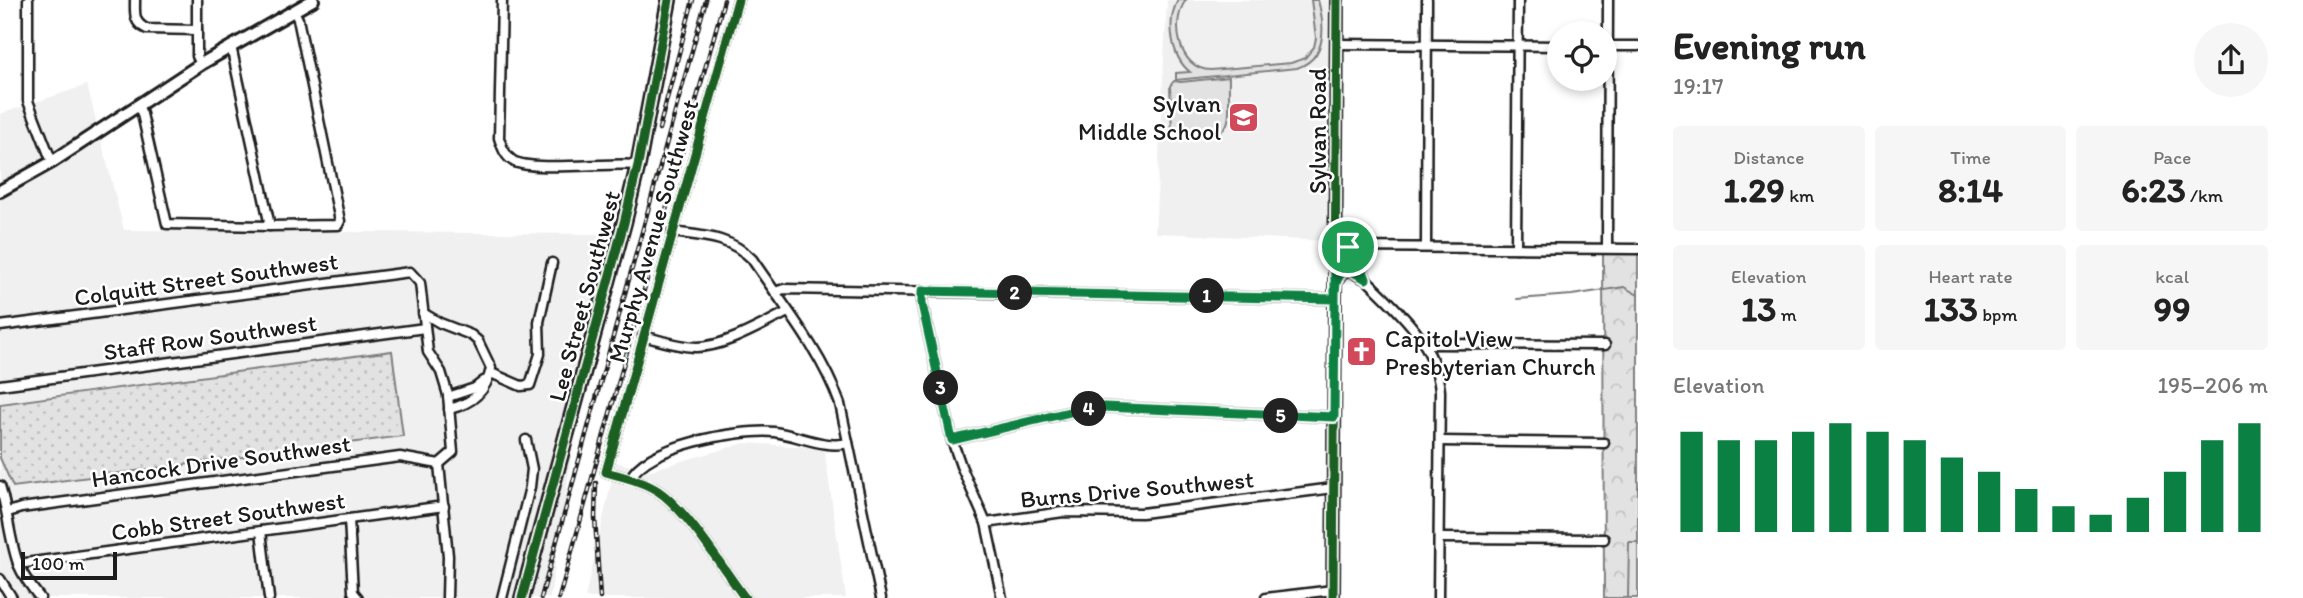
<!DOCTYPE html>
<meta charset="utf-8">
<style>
body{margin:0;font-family:Itim,sans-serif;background:#f6f6f6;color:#222;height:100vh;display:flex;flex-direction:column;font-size:26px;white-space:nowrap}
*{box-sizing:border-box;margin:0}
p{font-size:23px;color:#767676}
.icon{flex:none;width:38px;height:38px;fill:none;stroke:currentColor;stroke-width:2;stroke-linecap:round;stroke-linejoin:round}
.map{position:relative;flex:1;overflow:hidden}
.side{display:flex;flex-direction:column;background:#fff;width:665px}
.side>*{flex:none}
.tools{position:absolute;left:1547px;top:21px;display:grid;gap:14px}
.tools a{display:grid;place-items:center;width:70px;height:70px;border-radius:50%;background:#fff;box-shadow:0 4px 10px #0003;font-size:35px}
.scale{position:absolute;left:21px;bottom:18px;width:96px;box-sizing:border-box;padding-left:7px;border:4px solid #1c1c1c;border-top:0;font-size:19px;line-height:24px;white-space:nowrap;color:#1c1c1c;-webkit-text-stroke:5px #fff;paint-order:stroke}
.pin{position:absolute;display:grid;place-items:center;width:60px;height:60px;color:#fff;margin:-30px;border:4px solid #fff;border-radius:50%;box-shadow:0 2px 7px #0007}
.km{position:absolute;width:35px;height:35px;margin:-18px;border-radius:50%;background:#222;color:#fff;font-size:19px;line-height:35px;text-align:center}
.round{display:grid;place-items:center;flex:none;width:74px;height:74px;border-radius:37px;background:#f6f6f6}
.head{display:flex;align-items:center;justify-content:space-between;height:119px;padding:0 35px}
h1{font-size:38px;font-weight:700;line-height:52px}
.figures{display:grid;grid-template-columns:repeat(3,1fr);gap:10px;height:119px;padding:7px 35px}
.figures div{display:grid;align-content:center;border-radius:7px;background:#f6f6f6;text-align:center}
.figures b{font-size:35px;font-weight:700}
.figures small{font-size:19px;font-weight:400}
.figures p{font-size:19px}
.chart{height:196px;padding:14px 35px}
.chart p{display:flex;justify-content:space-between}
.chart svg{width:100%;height:126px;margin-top:7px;stroke:#0b8043;stroke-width:6}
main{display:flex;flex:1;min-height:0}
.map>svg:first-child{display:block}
.built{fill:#f0f0f0}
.grass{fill:url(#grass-dots);stroke:#7f7f7f;stroke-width:2}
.forest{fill:url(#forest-crowns);stroke:#7f7f7f;stroke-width:2}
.pitch{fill:#e2e2e2;stroke:#7f7f7f;stroke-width:2}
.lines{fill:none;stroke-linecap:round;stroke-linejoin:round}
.stream{stroke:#7a7a7a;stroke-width:2}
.minor-casing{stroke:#1c1c1c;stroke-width:13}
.secondary-casing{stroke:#1c1c1c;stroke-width:16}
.primary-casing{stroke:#1c1c1c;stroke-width:18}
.minor{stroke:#fff;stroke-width:8}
.secondary{stroke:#fff;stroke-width:10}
.primary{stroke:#fff;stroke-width:12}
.rail-casing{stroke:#1c1c1c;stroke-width:4.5}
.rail{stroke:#fff;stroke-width:2;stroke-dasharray:5;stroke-linecap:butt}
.cycleway-casing{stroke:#fff;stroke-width:13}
.cycleway{stroke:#1b5e20;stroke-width:9}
.route-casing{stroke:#fff;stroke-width:14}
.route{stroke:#0b8043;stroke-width:9}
.labels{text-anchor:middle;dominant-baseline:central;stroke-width:5;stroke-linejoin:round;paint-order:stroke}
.poi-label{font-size:24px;fill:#1c1c1c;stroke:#fff;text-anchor:end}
.street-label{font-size:24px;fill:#1c1c1c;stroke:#fff}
</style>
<main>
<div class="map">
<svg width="1638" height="598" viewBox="0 0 1638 598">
<defs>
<pattern id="grass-dots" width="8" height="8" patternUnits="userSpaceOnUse" patternTransform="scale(1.75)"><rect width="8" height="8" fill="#e2e2e2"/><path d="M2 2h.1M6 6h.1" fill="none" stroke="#c1c1c1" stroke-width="1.8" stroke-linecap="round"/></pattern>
<pattern id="forest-crowns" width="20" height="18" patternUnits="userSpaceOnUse" patternTransform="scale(1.75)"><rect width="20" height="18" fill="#e2e2e2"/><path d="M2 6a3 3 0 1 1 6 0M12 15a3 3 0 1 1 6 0" fill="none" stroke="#c1c1c1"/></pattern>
</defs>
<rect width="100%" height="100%" fill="#fff"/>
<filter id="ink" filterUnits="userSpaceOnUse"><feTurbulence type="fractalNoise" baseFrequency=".0143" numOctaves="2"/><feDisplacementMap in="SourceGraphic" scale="14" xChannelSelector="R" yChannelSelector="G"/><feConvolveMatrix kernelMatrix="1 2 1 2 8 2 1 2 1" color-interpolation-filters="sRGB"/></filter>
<g filter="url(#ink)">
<g class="built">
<path d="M1167,0H1330L1326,241L1155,233Z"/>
<path d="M87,85L124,230L605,234L550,598H0V114Z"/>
<path d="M745,443L824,448L846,598H585L616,462L647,471Z"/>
</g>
<path class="grass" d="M392,351L403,436L13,487L0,458V404Z"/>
<path class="forest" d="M1603,247H1638V598H1604Z"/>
<g class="pitch">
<path d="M1178,0H1186C1170,21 1178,70 1211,70L1291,63L1305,58L1314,47L1316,38L1311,0H1318C1325,26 1327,58 1297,68L1176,80V73L1190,72C1171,57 1166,21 1178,0Z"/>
<path d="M1229,77C1228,129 1238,137 1180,136L1178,132H1172L1170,86L1174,81L1181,82Z"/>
<path d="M1629,542H1638V598H1628Z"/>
</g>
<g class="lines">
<path class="stream" d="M1517,299L1572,295L1624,287L1638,295"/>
<defs>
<g id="minor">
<path d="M28,0V101L52,162"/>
<path d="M135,0C135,13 133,23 147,29L197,30"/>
<path d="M197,0V56L201,64"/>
<path d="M502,0L499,138C502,147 505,156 513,161C533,172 610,162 638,165"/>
<path d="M738,0L606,472C623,477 643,481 658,491C687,510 723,569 745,598"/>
<path d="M1336,44L1559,46"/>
<path d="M231,46L270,226"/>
<path d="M1606,46H1638"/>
<path d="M138,105L142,114L167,224L270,226L338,225L340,221L298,19L294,11"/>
<path d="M672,232C702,236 729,236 752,259C783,305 821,351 840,404L881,598"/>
<path d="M1335,247L1638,249"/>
<path d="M1426,247L1427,0"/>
<path d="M1516,248L1518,0"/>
<path d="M1607,248L1608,0"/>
<path d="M1336,249C1342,261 1352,275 1366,279C1399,312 1435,341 1440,391L1438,598"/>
<path d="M1337,249C1350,256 1361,265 1366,279"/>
<path d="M922,291V304L952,440L961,466L986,523L1002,598"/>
<path d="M775,292L784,289L1335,299"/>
<path d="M423,313L440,323L471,335L478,341L491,368C487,391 471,404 449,409"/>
<path d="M0,326L410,272L420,283L428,352L441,372L448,395L453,452L439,464"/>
<path d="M643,336C660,340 679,347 697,347C725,347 762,324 788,312"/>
<path d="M1426,344L1605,345"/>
<path d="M491,373L521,386L530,385L540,354L539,322L552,263"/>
<path d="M0,385L425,328"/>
<path d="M448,397L475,388L484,381"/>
<path d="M952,440L1074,411L1104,407L1334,417"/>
<path d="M1440,441L1604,443"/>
<path d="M439,464L448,556L447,598"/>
<path d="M630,479C646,445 739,429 774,432C798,435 824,449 848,443"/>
<path d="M0,486C8,511 10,544 19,566C24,578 32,588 40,598"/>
<path d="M8,512L21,508L400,457L439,464"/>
<path d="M349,519L353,592L358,598"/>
<path d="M986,523L1063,512L1142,513L1333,488"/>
<path d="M261,531L269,598"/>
<path d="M1439,538L1604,539"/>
<path d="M18,564L444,506"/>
<path d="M0,579L12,598"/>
<path d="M502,598L530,487L532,469L526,440"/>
<path d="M1266,598L1333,590"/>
</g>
<g id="secondary">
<path d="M0,191L52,162L201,64L313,0"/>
<path d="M1336,281L1341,273L1349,268"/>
<path d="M1333,598L1337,0"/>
</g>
<path id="primary" d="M522,598L624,223L638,165L669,0"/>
</defs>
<use href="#minor" class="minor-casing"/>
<use href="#secondary" class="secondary-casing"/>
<use href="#primary" class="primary-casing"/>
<use href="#minor" class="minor"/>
<use href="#secondary" class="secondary"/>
<use href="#primary" class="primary"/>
<defs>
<g id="rail">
<path d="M659,129L693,0"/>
<path d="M596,483L595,517L600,598"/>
<path d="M541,598L706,0"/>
<path d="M559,598L724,0"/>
</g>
</defs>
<use href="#rail" class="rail-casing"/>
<use href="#rail" class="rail"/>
<defs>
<g id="cycleway">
<path d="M738,0L606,472C623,477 643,481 658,491C687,510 723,569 745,598"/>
<path d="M522,598L624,223L638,165L669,0"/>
<path d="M1333,598L1337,0"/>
</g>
</defs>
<use href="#cycleway" class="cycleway-casing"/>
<use href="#cycleway" class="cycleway"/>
</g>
</g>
<g class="lines" filter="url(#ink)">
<defs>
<path id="route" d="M1348,247H1335C1335,264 1335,282 1335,299L922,291V304L952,440L1074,411L1104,407L1334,417L1335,303C1335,288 1334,277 1347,268L1366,279L1358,259L1366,247H1348"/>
</defs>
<use href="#route" class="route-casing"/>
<use href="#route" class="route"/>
</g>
<defs>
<symbol id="school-square" viewBox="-11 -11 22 22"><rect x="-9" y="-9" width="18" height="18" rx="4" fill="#d1495b" stroke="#fff"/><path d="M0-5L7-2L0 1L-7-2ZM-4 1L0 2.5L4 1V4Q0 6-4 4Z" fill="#fff"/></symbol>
<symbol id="church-square" viewBox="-11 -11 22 22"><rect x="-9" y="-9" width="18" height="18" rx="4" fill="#d1495b" stroke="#fff"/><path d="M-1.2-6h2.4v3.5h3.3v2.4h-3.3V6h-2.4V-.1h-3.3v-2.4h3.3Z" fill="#fff"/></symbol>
</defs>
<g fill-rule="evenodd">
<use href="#school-square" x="1226" y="100" width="35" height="35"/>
<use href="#church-square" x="1344" y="334" width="35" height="35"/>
</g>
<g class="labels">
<g class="poi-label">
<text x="1221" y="103">Sylvan<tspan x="1221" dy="28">Middle School</tspan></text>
<text x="1385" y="338" text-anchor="start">Capitol View<tspan x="1385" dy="28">Presbyterian Church</tspan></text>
</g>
<g class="street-label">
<text transform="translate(1317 131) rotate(-90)">Sylvan Road</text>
<text transform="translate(653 231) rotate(-74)">Murphy Avenue Southwest</text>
<text transform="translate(206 279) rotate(-8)">Colquitt Street Southwest</text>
<text transform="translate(584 296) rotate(-75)">Lee Street Southwest</text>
<text transform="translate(210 337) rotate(-8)">Staff Row Southwest</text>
<text transform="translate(221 461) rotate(-8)">Hancock Drive Southwest</text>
<text transform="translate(1137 489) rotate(-5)">Burns Drive Southwest</text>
<text transform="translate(228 516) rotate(-8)">Cobb Street Southwest</text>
</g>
</g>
</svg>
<div class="tools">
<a><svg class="icon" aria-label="locate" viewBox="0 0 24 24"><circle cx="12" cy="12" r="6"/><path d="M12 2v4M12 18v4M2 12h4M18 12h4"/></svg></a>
</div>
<div class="scale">100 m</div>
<div class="pin" style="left:1348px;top:247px;background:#1e9e55"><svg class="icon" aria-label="arrive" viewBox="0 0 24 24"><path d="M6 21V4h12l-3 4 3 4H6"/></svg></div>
<b class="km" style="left:1207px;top:296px">1</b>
<b class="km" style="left:1015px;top:293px">2</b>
<b class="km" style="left:941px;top:388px">3</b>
<b class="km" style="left:1089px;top:409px">4</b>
<b class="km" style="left:1281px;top:416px">5</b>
</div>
<section class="side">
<div class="head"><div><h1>Evening run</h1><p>19:17</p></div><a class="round"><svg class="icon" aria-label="share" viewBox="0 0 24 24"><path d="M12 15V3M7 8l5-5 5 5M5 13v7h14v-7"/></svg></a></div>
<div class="figures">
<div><p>Distance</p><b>1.29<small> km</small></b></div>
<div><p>Time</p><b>8:14</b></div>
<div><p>Pace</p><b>6:23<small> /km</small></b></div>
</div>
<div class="figures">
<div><p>Elevation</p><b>13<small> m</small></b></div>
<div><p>Heart rate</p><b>133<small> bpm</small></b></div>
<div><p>kcal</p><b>99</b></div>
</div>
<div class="chart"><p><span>Elevation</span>195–206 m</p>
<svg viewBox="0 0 160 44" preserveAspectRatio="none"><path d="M5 44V9M15 44V12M25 44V12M35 44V9M45 44V6M55 44V9M65 44V12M75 44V18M85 44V23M95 44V29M105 44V35M115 44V38M125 44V32M135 44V23M145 44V12M155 44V6"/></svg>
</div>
</section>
</main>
